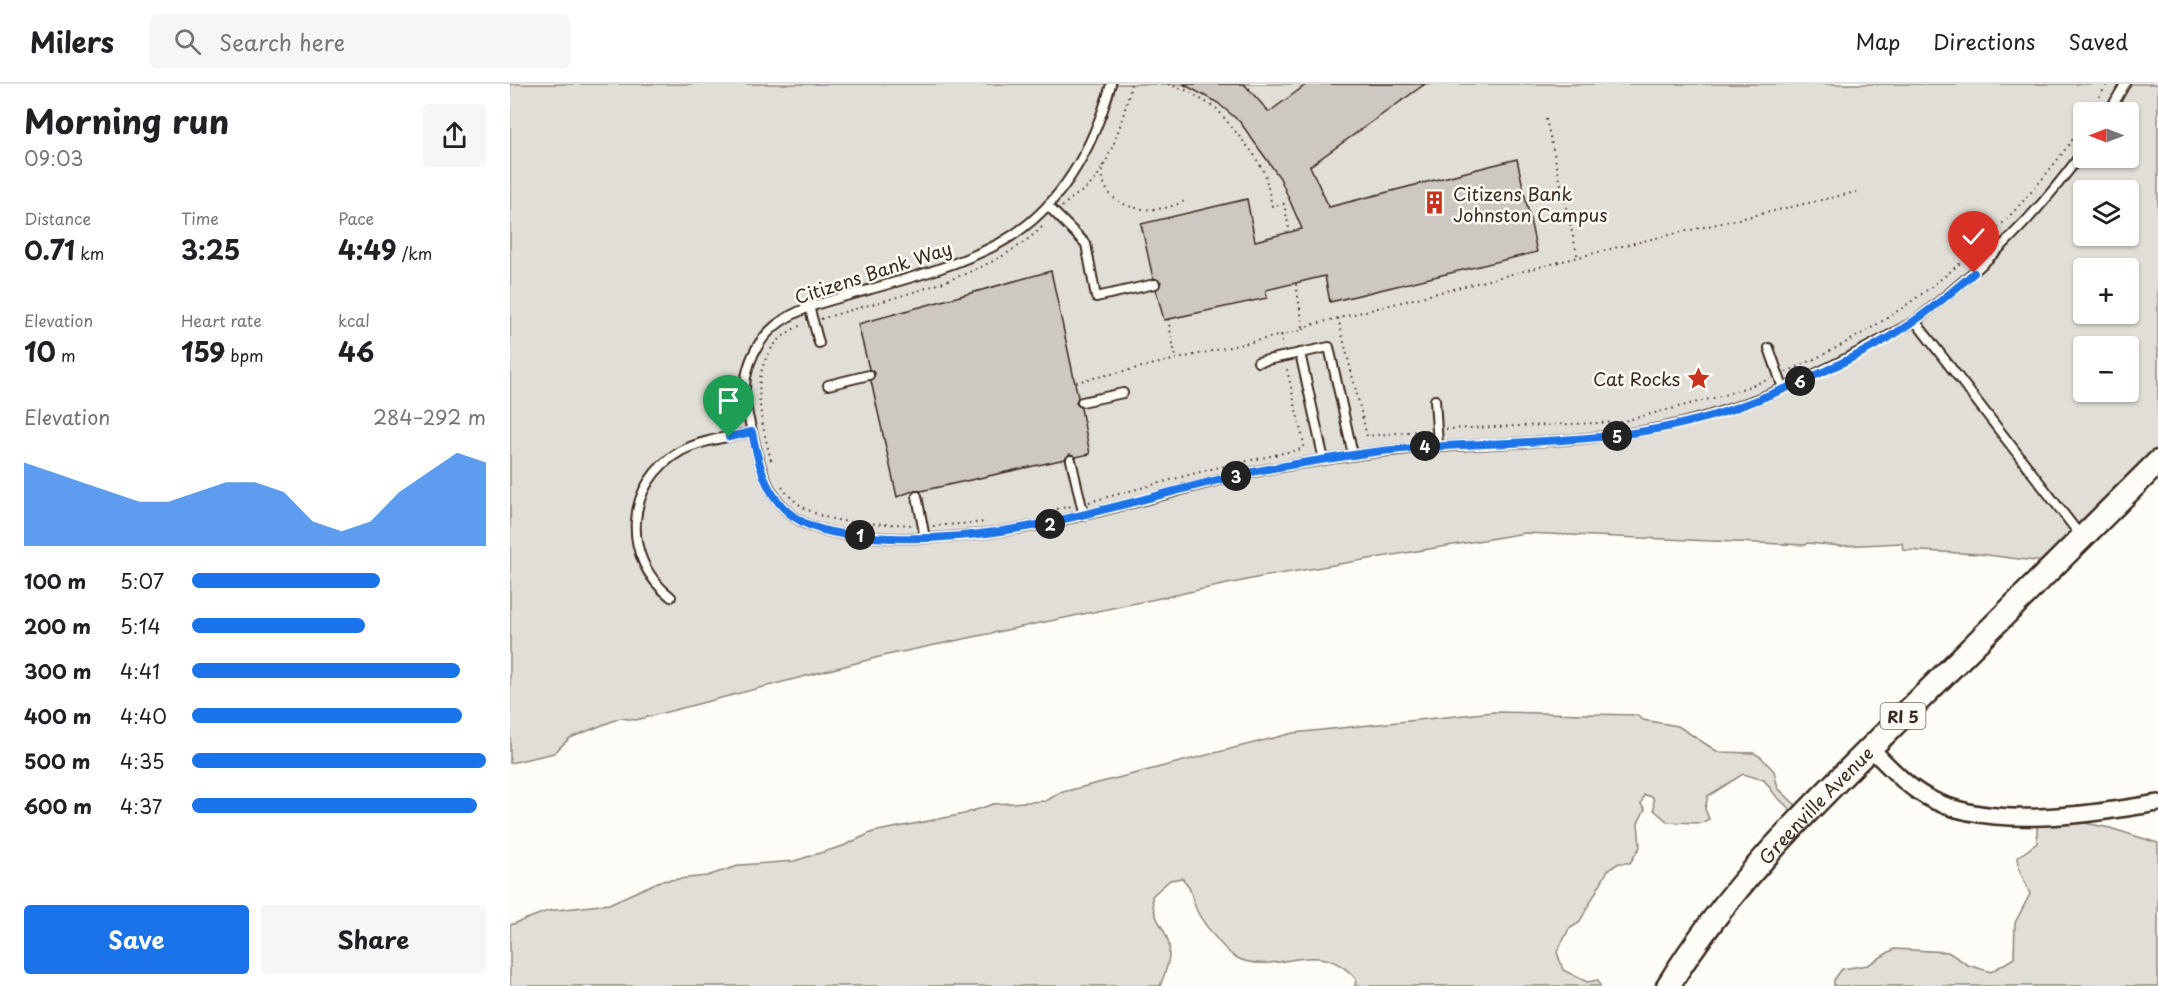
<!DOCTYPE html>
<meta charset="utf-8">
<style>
body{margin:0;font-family:"Playpen Sans",sans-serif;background:#f6f6f6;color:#202124;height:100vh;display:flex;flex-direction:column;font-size:22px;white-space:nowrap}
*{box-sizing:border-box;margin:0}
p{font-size:20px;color:#757577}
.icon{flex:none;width:33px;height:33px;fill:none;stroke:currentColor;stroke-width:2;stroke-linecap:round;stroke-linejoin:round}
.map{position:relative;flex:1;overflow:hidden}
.panel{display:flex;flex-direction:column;background:#fff;width:510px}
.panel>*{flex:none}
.needle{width:39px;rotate:270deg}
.buttons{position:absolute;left:1563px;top:18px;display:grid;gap:12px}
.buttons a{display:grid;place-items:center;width:66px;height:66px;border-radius:6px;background:#fff;box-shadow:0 2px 4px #0004;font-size:30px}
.pin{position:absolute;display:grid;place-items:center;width:51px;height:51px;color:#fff;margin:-62px -26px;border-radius:50% 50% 50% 0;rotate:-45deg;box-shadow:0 0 6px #0007}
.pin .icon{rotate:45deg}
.km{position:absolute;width:30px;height:30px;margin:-15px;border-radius:50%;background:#222;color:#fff;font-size:16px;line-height:30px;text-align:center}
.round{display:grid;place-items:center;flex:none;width:63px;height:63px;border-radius:6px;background:#f6f6f6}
.overview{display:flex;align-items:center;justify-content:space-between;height:102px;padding:0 24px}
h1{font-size:33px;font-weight:700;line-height:45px}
.metrics{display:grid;grid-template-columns:repeat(3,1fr);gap:9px;height:102px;padding:6px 24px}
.metrics div{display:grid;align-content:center}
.metrics b{font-size:26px;font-weight:700}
.metrics small{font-size:16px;font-weight:400}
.metrics p{font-size:16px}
.chart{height:168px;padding:12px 24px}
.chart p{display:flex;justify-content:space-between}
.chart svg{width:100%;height:108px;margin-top:6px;fill:#1a73e8;opacity:.7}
.cta{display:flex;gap:12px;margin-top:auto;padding:12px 24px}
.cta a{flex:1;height:69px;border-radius:6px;background:#1a73e8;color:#fff;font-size:24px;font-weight:700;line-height:69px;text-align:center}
.cta a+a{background:#f6f6f6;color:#202124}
ul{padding:0 24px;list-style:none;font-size:20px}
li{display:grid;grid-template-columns:96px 72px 1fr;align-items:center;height:45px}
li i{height:15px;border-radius:8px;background:#1a73e8}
header{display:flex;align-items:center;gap:36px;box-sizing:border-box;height:84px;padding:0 30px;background:#fff;border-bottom:2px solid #e0e0e0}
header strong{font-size:28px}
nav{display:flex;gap:33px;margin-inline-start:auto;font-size:21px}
.search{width:420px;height:54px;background:#f6f6f6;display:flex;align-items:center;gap:15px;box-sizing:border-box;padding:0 21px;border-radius:6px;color:#757577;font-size:22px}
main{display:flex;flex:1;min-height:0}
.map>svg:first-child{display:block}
.green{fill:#e1ded7;stroke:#8e847a;stroke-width:1.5;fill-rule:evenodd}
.building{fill:#cdc8c2;stroke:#3b2a1e;stroke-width:1.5}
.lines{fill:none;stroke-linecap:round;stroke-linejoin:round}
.service-casing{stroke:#3b2a1e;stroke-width:12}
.minor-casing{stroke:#3b2a1e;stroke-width:20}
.primary-casing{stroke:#3b2a1e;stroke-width:27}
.path{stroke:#3b2a1e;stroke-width:2;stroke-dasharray:1.5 4.5;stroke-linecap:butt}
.service{stroke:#fdfcf7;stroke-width:8}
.minor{stroke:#fdfcf7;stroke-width:15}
.primary{stroke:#fdfcf7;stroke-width:22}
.route-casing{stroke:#fff;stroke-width:12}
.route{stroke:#1a73e8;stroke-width:8}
.labels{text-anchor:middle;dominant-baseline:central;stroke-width:5;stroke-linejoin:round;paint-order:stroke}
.shield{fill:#fdfcf7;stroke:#75695f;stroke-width:1.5}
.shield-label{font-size:16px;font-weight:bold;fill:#3b2a1e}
.poi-label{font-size:18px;fill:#3b2a1e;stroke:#fdfcf7;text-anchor:start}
.street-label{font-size:18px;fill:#3b2a1e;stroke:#fdfcf7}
</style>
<header>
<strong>Milers</strong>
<div class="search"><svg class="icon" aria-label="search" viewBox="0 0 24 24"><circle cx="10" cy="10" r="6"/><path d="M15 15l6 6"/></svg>Search here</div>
<nav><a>Map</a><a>Directions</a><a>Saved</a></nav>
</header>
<main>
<section class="panel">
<div class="overview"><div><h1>Morning run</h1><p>09:03</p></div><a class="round"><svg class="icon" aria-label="share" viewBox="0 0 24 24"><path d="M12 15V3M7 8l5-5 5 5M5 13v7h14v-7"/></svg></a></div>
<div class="metrics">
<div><p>Distance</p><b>0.71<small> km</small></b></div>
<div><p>Time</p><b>3:25</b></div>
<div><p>Pace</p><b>4:49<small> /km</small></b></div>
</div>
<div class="metrics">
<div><p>Elevation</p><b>10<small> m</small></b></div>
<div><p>Heart rate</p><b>159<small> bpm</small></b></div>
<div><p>kcal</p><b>46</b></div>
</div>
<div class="chart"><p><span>Elevation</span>284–292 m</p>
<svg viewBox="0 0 160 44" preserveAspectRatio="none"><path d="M0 44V10L10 14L20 18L30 22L40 26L50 26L60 22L70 18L80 18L90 22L100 34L110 38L120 34L130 22L140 14L150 6L160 10V44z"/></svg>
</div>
<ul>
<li><b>100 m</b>5:07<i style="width:64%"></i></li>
<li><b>200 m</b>5:14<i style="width:59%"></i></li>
<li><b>300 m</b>4:41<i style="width:91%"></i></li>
<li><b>400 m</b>4:40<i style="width:92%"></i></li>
<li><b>500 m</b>4:35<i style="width:100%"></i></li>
<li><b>600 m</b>4:37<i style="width:97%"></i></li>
</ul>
<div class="cta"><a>Save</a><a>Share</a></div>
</section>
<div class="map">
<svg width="1648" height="902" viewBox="0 0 1648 902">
<rect width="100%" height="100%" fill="#fdfcf7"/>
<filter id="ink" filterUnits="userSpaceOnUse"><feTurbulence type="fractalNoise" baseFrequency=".0167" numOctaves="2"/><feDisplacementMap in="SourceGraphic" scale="12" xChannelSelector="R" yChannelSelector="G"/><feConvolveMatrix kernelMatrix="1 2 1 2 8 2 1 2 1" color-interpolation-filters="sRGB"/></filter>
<g filter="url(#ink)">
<g class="green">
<path d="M0,0H1648V376L1542,479L1469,470L1393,466L1392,459L1331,462L1297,459L1295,461L1015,449L751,493L377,571L126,636L110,634L60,654L44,669L0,679ZM1574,28H1618V74H1574ZM1574,106H1618V152H1574ZM1574,184H1618V230H1574ZM1574,262H1618V308H1574Z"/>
<path d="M984,628L1126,631L1133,636L1168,642L1208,668L1244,669L1251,673L1264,687L1268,704L1293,728L1288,733L1265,711L1254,696L1233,690L1198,712L1195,725L1199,735L1192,739L1158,738L1144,726L1143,713L1134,711L1131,720L1135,725L1128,739L1130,763L1120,779H1109L1098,786L1069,839L1059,845L1047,868L1053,886L1077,898L1088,896L1090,902H845L846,895C805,849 768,895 725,873C715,867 692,838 687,827C680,812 684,807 672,794L660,796L642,812C643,839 656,842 659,861C661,875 655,889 650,902H0V841L38,827L99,820L150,797L197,792L231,781L284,777L333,762L363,748L454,730L483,720L536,717L549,709L783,649Z"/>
<path d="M1555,735L1600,744L1648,759V902H1324V896L1332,885L1358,881L1384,865L1438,868L1458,881L1481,888L1504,874L1505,839L1520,810L1509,785L1508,773L1527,759V737Z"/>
</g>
<g class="building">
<path d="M673,0H734L759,28L797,0H915L800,82L819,123L1007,75L1027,168L820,218L815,192L756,206L757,214L654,236L646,206L651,198L643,194L631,140L737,115L745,157L792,145L770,94L730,38L708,19Z"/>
<path d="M541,187L568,313L566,319L571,324L580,370L566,373L560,370L555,375L411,407L405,406L387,413L361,297L365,290L359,285L348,240Z"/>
</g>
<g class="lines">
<defs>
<g id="service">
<path d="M601,0C583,65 551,125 490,159C451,180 404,193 361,205C307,221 249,227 236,293C233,312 237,329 242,347C251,387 259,425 301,442C326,452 355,453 382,454C502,458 606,422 721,393C762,383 804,377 846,371C955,355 1065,365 1172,339C1255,319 1331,279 1405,237"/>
<path d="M1599,28L1615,0"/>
<path d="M538,122L576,160L586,213L645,200"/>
<path d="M299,222L309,259"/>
<path d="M1259,264L1273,304"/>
<path d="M790,269L814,376"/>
<path d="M748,278L819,263L843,371"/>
<path d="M318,301L359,291"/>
<path d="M925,316L928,361"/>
<path d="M572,318L613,309"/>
<path d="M561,376L574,432"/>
<path d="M407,412L415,454"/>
<path d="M1570,451L1405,237C1474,182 1522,138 1574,66"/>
<path d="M161,513C111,475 114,399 171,367C192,356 219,353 242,348"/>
</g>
<path id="minor" d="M1360,664C1378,681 1394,700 1415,712C1477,748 1580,730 1648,719"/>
<g id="primary">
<path id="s1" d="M1158,902C1223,795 1315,709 1403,622C1485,541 1566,459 1648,378"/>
</g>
</defs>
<use href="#service" class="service-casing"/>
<use href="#minor" class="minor-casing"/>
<use href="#primary" class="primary-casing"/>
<g class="path">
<path d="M658,0L678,7L707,25L743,69L755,90L762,122L774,120L779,144"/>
<path d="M739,5L743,0"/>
<path d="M1580,28L1597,0"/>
<path d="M1036,35L1068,174"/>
<path d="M593,81C586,126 644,134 674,117"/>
<path d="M552,123C560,114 569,110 578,103C600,83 615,29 621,0"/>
<path d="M786,200L793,243L1120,160L1346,108"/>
<path d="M828,234L857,352L918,346"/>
<path d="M311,235C381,213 481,194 533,142"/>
<path d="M658,235L666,275"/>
<path d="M771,251L773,263"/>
<path d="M1276,288C1400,234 1498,151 1574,39"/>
<path d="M566,298L794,246L793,243"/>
<path d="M936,345L1110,338L1211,312L1260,295"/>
<path d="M261,376C248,325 233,266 294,240"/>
<path d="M272,403C302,445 356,438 402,441"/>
<path d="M579,418L701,385L792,365L794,360L776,281"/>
<path d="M547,425L562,422"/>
<path d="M423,442L477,438"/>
</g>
<use href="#service" class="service"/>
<use href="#minor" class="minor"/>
<use href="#primary" class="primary"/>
</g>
</g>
<g class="lines" filter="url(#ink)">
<defs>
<path id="route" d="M219,353L242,348C250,389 260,427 304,443C328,452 357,453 383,454C505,458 607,420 724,392C763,383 803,377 843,371C966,352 1094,368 1214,328C1273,308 1357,271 1407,235C1427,221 1445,205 1464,189"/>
</defs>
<use href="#route" class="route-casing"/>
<use href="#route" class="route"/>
</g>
<defs>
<symbol id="building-bare" viewBox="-9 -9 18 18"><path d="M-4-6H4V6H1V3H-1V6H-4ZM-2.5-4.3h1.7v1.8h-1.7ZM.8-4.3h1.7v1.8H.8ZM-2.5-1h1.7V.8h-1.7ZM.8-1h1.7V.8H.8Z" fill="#c8321e" stroke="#fdfcf7" stroke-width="2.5" paint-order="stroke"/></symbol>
<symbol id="sight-bare" viewBox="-9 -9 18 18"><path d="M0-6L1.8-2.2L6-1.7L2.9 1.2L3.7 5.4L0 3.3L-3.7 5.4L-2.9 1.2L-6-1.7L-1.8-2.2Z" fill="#c8321e" stroke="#fdfcf7" stroke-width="2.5" paint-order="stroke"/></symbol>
</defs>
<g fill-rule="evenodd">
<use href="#building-bare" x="908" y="102" width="33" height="33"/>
<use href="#sight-bare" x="1172" y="278" width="33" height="33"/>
</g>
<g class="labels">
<rect class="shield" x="1370.5" y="619" width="45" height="26" rx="4.5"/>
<g class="shield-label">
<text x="1393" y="632">RI 5</text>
</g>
<g class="poi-label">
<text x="943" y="109">Citizens Bank<tspan x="943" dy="21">Johnston Campus</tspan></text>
<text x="1170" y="294" text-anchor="end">Cat Rocks</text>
</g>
<g class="street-label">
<text transform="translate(363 188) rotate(-18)">Citizens Bank Way</text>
<text stroke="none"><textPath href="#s1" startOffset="234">Greenville Avenue</textPath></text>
</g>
</g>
</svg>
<div class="buttons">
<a><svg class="needle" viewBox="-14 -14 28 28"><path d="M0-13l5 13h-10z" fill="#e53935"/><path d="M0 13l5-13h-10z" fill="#757577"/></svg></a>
<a><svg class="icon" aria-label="layers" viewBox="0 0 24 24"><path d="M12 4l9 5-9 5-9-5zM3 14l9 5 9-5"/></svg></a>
<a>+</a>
<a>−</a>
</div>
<div class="pin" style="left:219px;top:353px;background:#1e9e55"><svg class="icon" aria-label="arrive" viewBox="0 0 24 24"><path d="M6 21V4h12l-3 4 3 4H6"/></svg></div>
<div class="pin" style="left:1464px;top:189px;background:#d93025"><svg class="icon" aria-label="check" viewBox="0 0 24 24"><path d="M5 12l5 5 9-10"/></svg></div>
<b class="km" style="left:350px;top:451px">1</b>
<b class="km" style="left:540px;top:440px">2</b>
<b class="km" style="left:726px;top:392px">3</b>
<b class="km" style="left:915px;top:362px">4</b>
<b class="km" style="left:1107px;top:352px">5</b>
<b class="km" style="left:1290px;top:297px">6</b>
</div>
</main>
